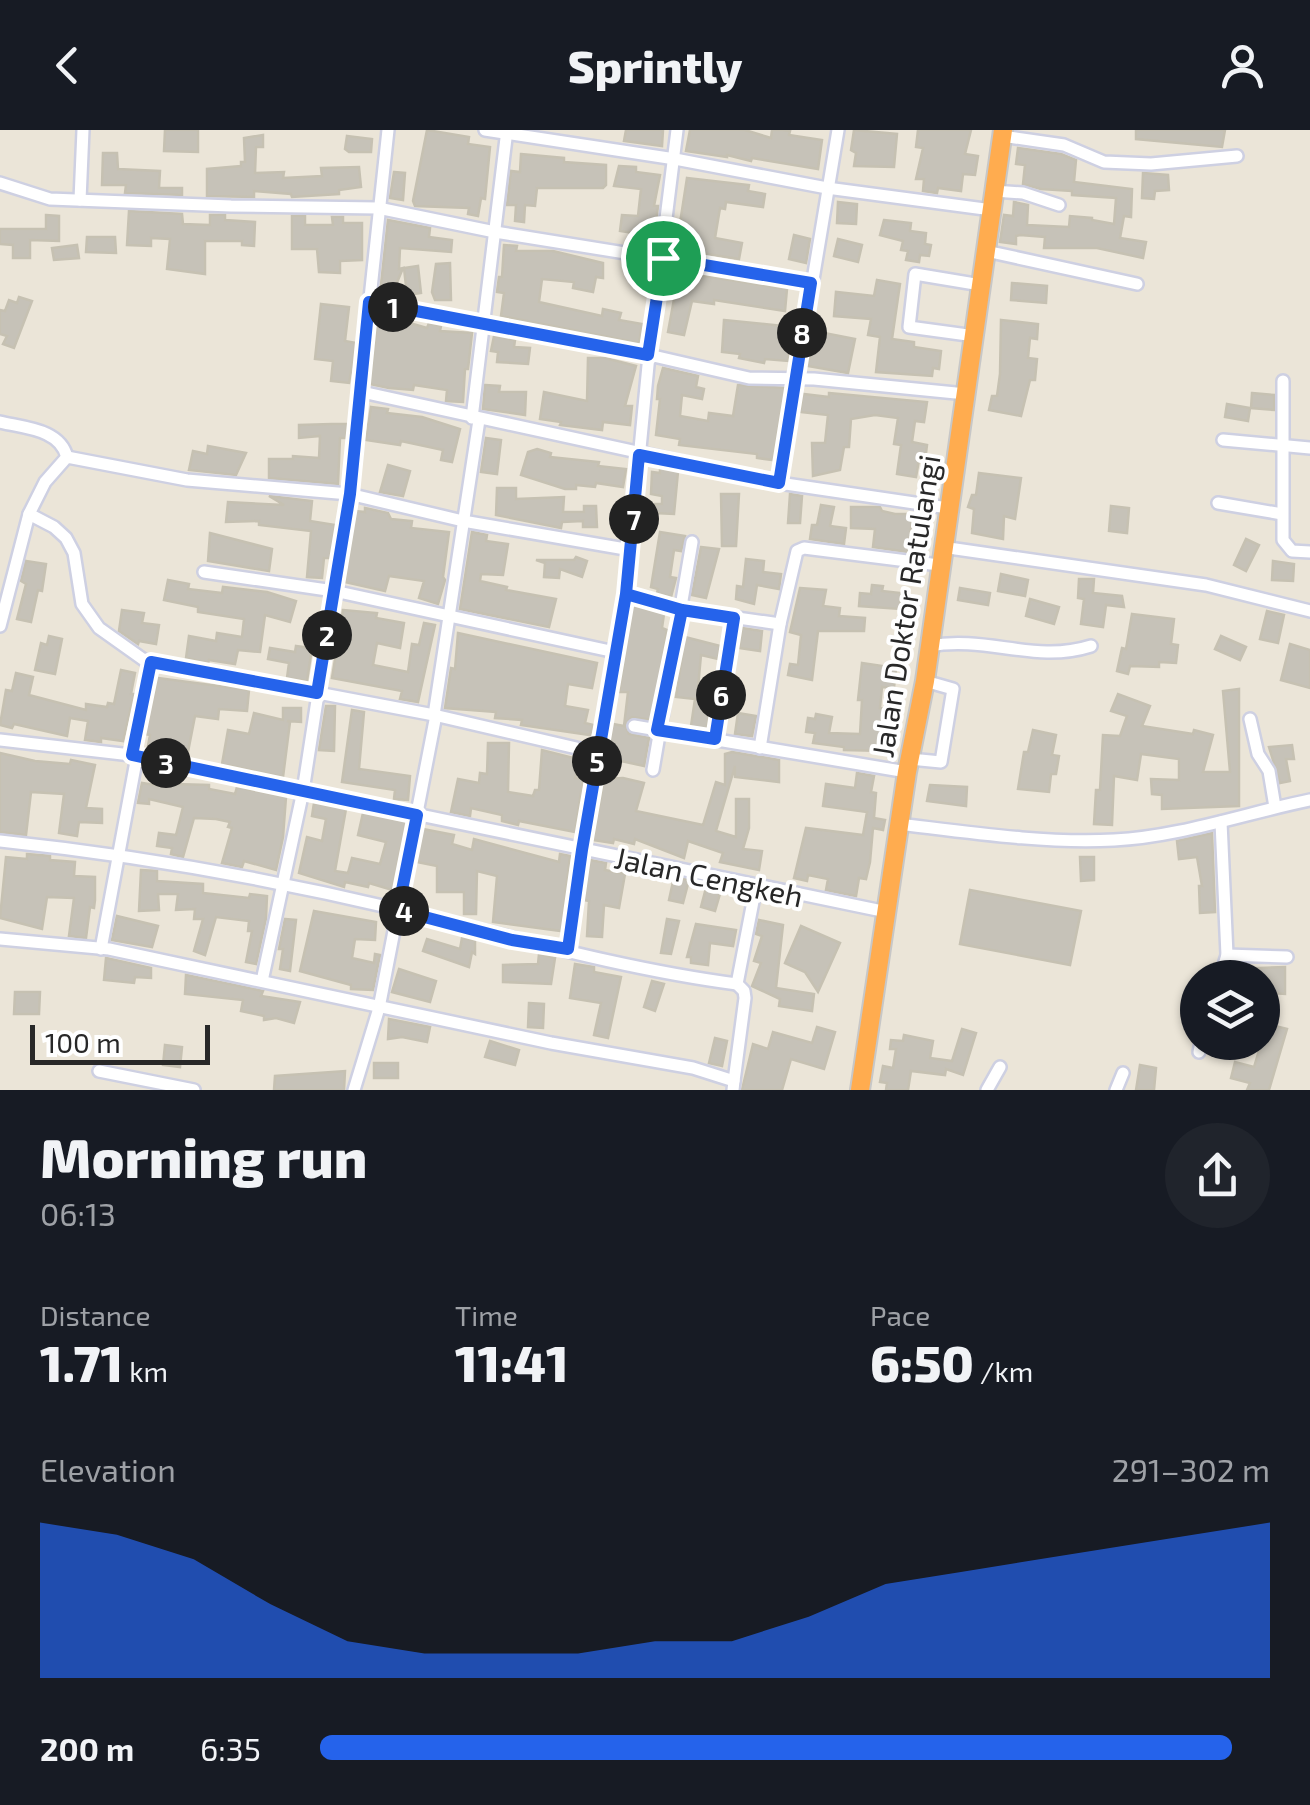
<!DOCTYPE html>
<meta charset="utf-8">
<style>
body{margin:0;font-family:"Exo 2",sans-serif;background:#20242c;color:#f1f3f6;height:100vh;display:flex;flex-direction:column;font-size:38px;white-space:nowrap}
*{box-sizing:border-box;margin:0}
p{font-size:32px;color:#9ea1a6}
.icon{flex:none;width:55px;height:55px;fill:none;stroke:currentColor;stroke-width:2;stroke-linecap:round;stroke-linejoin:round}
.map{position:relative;height:960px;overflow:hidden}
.details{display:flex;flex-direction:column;background:#171b24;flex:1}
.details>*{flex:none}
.controls{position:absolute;left:1180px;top:830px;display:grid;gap:20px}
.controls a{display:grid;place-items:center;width:100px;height:100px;border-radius:50%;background:#171b24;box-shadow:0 2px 8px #0004;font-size:50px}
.scale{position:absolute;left:30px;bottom:25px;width:180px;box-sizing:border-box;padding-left:10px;border:5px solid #282828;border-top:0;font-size:28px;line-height:35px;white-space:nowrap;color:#282828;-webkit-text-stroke:8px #fff;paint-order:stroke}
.pin{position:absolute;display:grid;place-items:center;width:85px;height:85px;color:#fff;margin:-42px;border:5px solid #fff;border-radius:50%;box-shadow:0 2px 10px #0007}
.km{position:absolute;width:50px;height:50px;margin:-25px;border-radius:50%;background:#222;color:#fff;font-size:28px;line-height:50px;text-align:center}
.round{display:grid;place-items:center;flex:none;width:105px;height:105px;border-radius:52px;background:#20242c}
.headline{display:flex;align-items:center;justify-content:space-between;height:170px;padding:0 40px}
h1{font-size:55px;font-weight:800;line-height:75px}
.stats{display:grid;grid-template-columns:repeat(3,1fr);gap:15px;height:170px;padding:10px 40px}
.stats div{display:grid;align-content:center}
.stats b{font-size:50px;font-weight:800}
.stats small{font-size:28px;font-weight:400}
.stats p{font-size:28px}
.chart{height:280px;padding:20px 40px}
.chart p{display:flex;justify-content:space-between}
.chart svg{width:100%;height:180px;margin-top:10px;fill:#2563eb;opacity:.7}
ul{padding:0 40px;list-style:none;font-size:32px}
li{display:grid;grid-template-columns:160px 120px 1fr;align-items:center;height:75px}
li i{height:25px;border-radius:12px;background:#2563eb}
header{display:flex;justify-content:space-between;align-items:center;height:130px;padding:0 40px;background:#171b24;font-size:45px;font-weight:800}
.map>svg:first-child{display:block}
.building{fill:#c6c2b8;stroke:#c6c1b2;stroke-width:2.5}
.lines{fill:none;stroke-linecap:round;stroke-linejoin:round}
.minor-casing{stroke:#ced0e2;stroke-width:16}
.highway-casing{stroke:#c7c7c7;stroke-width:22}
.minor{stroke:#fff;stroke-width:11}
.highway{stroke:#ffac4f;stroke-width:18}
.route-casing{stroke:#fff;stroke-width:20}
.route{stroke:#2563eb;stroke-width:12}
.labels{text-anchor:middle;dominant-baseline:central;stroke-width:8;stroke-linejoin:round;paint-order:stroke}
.street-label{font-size:30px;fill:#282828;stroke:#fff}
</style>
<header><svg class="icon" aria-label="back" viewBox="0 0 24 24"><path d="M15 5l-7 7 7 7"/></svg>Sprintly<svg class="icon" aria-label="person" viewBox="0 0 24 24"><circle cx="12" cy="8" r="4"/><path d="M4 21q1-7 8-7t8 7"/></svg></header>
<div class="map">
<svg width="1310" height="960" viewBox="0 0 1310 960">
<rect width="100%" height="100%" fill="#ebe5d8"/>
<g class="building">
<path d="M165,0H198V22L164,21Z"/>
<path d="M427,0L469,7L468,14L490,17L485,69L481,68L478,86L468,84L469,78L415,76L413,71Z"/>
<path d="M626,0H663L662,16L624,11Z"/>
<path d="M690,0H745L771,8L772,0H783L790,1L789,5L822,10L818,39L752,28L751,31L727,25V27L686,21Z"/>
<path d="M854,0L897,4L894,37L854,36L856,23L851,20Z"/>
<path d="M918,0H971L965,24L978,26L975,45L963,44L961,61L938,58L937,63L923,61L924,49H916L923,18L916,17Z"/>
<path d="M1136,0H1225L1222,17L1136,9Z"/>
<path d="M263,5V17H256L255,43L284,42L283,48L322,46L321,38L359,37L361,57L339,60V64L292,67L291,64L254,61V67L207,66V39L241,36V32H245L244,8Z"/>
<path d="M347,6L372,9L371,22H349L345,19Z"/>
<path d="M1018,18L1061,24L1076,30L1074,52L1132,59L1131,87L1124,86L1120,108L1146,112L1143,128L1097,118H1044L1045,107L1020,105L1016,106V114L1000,112L1004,85L1013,86L1014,72L1028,75L1027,95L1069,97L1070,86L1092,88V90L1114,94L1116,68L1072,65V61L1041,59L1023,54L1025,35L1016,34Z"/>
<path d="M103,23H117L118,39L160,41L159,58H182V65L125,63L126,55H102Z"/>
<path d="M521,24L564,28V32L606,35V55L603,58H537L535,76L525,75L524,92L515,91L516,75H507L511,41L520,42Z"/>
<path d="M619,36L636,37V42L660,45L654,76H658L654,106L620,101L622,85L638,86L641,59L614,56Z"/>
<path d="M394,42L405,43L403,70L390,68Z"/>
<path d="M1143,43L1168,45L1169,60L1155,61L1154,69L1142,68Z"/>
<path d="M687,48L749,55L748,61L765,64L763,77L726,72L725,79L720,78L715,108L742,113L739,129L676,119Z"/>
<path d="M838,72L857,74L856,94L837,93Z"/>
<path d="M129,81L182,84L183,94L210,95V85H225V90L255,92L254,116L242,115V111H205V144L167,139L170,109L151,108V116L127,115Z"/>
<path d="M46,85L59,86V111L30,110V128H13V115L0,114V99H46Z"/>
<path d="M292,86H305V95H333L332,87H343V93H362V130L340,131V143L319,142L317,119H292Z"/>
<path d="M388,90L430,98L429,107L452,110L451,122L400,118L399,139L403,138L391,167L380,164Z"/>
<path d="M884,90L911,93L910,101L926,103L925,114L931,115L929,126L920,125L919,132L906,130L908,121L901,120L903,111L880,105Z"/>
<path d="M794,105L810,109L806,133L789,129Z"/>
<path d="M87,107H115L116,123L86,122Z"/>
<path d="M838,109L862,115L858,132L834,126Z"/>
<path d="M77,115L79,128L54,130L52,118Z"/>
<path d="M504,115L517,116L516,121H553L603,133V148L596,147L593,162L573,158L574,152L542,149L539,172L602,186L603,179L621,183L619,190L642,194L639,213L501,186L504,163L497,162L499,147H502Z"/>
<path d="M450,133L451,170H435L432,162L436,134Z"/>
<path d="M418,136L421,163L407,165L404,138Z"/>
<path d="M679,142L787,159L785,181L714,170V174L692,171L684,205L668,202Z"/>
<path d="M877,150L900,154L892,209L914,212V217L941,221L939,239L933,238L932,246L876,242L880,207L868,205L871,189L834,186L836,162L874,166Z"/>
<path d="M1012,153L1047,156L1046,173L1011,170Z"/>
<path d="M19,167L32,171L14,218L3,214L7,206L0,204V180L5,181L9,170L17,173Z"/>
<path d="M321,174L349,177L345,211L356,213L349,253L331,251L333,231L315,229Z"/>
<path d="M378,184L427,198L429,193L441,196L440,201L472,203L468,239H465L463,272L446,271L447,260L414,255L413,260L389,258L370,254Z"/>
<path d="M724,190L794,197L788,231L765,229L764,233L739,228L740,224L722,222Z"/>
<path d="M1001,190L1038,194L1037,209L1030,208L1028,228L1037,229L1035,250H1030L1021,286L989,280L992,266H997L1000,244Z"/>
<path d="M814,201L855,209L848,243L808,236Z"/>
<path d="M494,206L515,210L514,217L530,218L528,234L497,232L498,222L491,221Z"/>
<path d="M588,228H605L636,236L625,276H632L630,295L603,292L602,300L560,295L561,292L540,289L544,262L587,271Z"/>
<path d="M663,238L698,246L696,257L704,259L702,269L682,265L680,286L708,291L709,283L733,286L738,255L785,258L773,330L757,328V324L679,315L680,309L656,305L660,269H657L658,256Z"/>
<path d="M485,255L500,256L499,262H526L525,285L483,279Z"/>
<path d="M829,263L927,272L924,292L915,291L912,312L927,315L925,331L919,330L916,347L897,344L901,315L894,314L898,288L875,285L851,289L849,317H844L840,340L813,346L812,313H825L828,285L800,282L803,264L829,267Z"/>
<path d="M1252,263L1274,265V280L1251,278Z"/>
<path d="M1227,274L1250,278L1248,291L1225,287Z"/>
<path d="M371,277L388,279L387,283L422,287L460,299L452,332L441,330L443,320L401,311L400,315L366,310Z"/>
<path d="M332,294H347L346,308H340L338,354L269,348V329H293V326L319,328L320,306L299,308V295Z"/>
<path d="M486,308L501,310L497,344L481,342Z"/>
<path d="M208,316L246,323L236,345L189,340L193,321L207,324Z"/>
<path d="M537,319L551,323L550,327L599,332L598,336L626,339L623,357L596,353L595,357L576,355V359H565L521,345L528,322Z"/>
<path d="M388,335L410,341L403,366L380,362Z"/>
<path d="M660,338L678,342L674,384L655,383V374H662V366L651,364L652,342L660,343Z"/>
<path d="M979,343L1021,348L1015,389L1004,386L1003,409L972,403L974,379L968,377L972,365H976Z"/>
<path d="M497,358H516V369L564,367L563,382H584V376H596L597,397H583V391L562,392L561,398L496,385Z"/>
<path d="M721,364H739L736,416H722Z"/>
<path d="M790,364L802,366L800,393H788Z"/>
<path d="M269,366L312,371L310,391L335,395L330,428H324L322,448L307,447L311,401L259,395V391L226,392L228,372L284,375Z"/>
<path d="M821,375L834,377L830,396L846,398L844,414L810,409L812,395H817Z"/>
<path d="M1111,376L1129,378L1127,403L1109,401Z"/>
<path d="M851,377H880L882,381L895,384H913L908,422L873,417L875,399L851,398Z"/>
<path d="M365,378L388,383L391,389L412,391L411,398L449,402L443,447L445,450L438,474L419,468L424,451L389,446L385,461L345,452L356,381L365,382Z"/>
<path d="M472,402L487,405L486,411L508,414L503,445L481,444L480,451L507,457L506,460L556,469L549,497L460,479Z"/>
<path d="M660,402L685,406L681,421L674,420L670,447L676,448L671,467L657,463L658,459L651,457Z"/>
<path d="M210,403L272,419L269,441L208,431Z"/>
<path d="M1246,409L1259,415L1246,441L1234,435Z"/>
<path d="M701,417L719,419L706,468L692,465Z"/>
<path d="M576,427L587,431L582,447L560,439L559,448L544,447L545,433L536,430H574Z"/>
<path d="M746,429L764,431L763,442L781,444L779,459L757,455L754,474L736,469L737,456L743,457Z"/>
<path d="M26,431L46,434L42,461L38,460L31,492L17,489L26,454L21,451Z"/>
<path d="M1273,431L1294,434L1293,451L1272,450Z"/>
<path d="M1001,444L1028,450L1025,466L998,461Z"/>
<path d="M1079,449H1094L1093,463L1122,466L1124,477L1106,475L1103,497L1081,494L1084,469L1078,468Z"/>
<path d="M168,450L189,454L188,459L222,463L223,457L267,462L296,471L290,492L265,485L260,522L238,520L235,534L209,530L208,533L186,528L189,506L216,511L217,503L242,507L244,489L198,482V477L164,470Z"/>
<path d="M872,455L883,456L882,461L901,463L900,479L859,476L860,463L871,464Z"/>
<path d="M800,458L826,460L823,476L840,478L839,486L865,488L864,501H818L812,550L788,545L790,534L798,535L801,505L790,502Z"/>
<path d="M960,458L990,463L988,475L958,470Z"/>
<path d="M1030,469L1059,477L1054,494L1026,486Z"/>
<path d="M633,476L664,484L662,498L667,500L652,590L632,587L625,594L629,604L649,608L644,636L607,628L613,594L624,596L628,562H619Z"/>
<path d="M122,480L144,483L142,493L159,495L156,514L139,511L138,514L119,501Z"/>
<path d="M343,480L377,483L376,488L404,493L400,518L377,513L373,535L408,542L412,514L419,515L424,493L435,495L418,572L400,569L402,561L332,548Z"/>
<path d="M1267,481L1284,485L1278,513L1260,509Z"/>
<path d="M1132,484L1174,489L1171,514L1178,515L1176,533L1159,532V537L1130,536L1128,544L1117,541L1122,518L1126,519Z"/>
<path d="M742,498L762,501L760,521L739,518Z"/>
<path d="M458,503L597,533L592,558L568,554L565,576L588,580L585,593L593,595L590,605L521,595L522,590L495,588L496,582L445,578L451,538L455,539Z"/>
<path d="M49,506L62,509L55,544L35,540L41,513L47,515Z"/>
<path d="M1221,506L1246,517L1240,530L1215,519Z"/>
<path d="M685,507L720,516L718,529L701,525L698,558L706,559L704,571L711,572L707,599L691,596L695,569L676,567Z"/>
<path d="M1290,514L1310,520V558L1281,550Z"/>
<path d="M296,516L312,518L307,551L287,548L289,533L268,529L270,518L295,522Z"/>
<path d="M862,533L896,538L894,558L882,557L880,578L892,579L890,603H884V621L844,620V617L813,613L815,603L806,602L808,588L815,589L816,584L832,587L829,603L860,604L862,570H858Z"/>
<path d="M121,540L135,543L131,564H134L123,611L101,608V612L85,610L88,591L70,588L67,606L14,594L12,598L0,595L6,560L12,561L16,543L33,547L29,565L86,580V574L107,577L108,573L114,574Z"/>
<path d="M158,548L249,560L247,581L219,579L218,589L195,586L187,627L166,623V619L148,616L150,605L145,604Z"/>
<path d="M1239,559V676L1162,679V665L1152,664L1151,649L1179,650V629L1141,624L1137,650L1114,646L1112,695L1094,694L1096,660H1100L1103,605L1120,606L1127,586L1111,581L1118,564L1150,576L1142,596L1193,604L1194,600L1213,605L1203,642H1230L1223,561Z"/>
<path d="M326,576H335L334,621L319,620Z"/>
<path d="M283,578H301V592L287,591L290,592L283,647L222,634L228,600L249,604L254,583L283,590Z"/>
<path d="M352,580L364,582L359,639L410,646L408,670L394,669L395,660L342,652Z"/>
<path d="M738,583L756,586L752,606L735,604Z"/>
<path d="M1033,600L1056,605L1052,625L1059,626L1056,644H1051L1049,662L1018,659L1024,622H1028Z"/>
<path d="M488,613H509L508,662L533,666L535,660H539L542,620L581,630L575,648L583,649L575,702L519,691L518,695L502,691V685L471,678L470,686L451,682L458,649L479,653L480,643L487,644Z"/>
<path d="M1292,615L1294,629H1286L1290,651L1280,653L1269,617Z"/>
<path d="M732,622L779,630V652L735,647V636L716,701L736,707V669H749V698L743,719L762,721L759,740L720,732L723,723L688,711L684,728L635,709L634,714L614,709L613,713L593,710L604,649L623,648L644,653L636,681L703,695L716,652L725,655V624Z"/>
<path d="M0,623L35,631L70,634L71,630L95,635L86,678L102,679V693L79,692L77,706L59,703L64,664L31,662L26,705L0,702Z"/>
<path d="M165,642L177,644L175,654L209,655V659L235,664L237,657L286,667L283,707L276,740L244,731L242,737L222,733L232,698L228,697L230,692L216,689L194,688L183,727L171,724L172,718L157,716L159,703L176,705L183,677L149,669V674L138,673L142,653L162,656Z"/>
<path d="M857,643L874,646L871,662L876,663L874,688L885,690L883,700L873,698L870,732L866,749L859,748L856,766L826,760L828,749L808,745L807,751L794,748L806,698L863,705L867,682L823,676L826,654L855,658Z"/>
<path d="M930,655L967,657L966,676L927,671Z"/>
<path d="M314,673L346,679L335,741L348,743L352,728L380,734L386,712L358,705L363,683L406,692L392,760L369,753L368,757L345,752L344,757L299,743L307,707L322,711L326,689L312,686Z"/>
<path d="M423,699L454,705L452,714L472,720L474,709L559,732L560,724L570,726L561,801L493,792L497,746L477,741L476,784H464V762H437V736L417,732Z"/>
<path d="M1212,703L1215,782L1200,783L1199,756H1202L1197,727L1179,729L1177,711Z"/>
<path d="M27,724L50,726V730L75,732L74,746L95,747V770L94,778L90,777L86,808L69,806L74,768L47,767L42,799L0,788L6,727L27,729Z"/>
<path d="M1080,727H1094V750L1081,751Z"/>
<path d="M590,730L606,733L605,740L625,744L619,778L604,775L602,807L587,806L589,771L584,770Z"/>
<path d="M141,740L157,741V751L203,754V763L249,768L250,764L267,766L266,788L256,834L246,832L252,801H248L249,791L216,787L205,825L194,821L203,789H194L195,779L176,780L178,764H158L159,780L139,781Z"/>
<path d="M674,747L689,750L683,773L669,770Z"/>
<path d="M707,754L722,757L715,781L701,777Z"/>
<path d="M970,760L1081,781L1070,835L960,814Z"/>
<path d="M314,781L376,792L375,810L355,809L352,828L374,833L375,824L380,825L373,860L351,859V855L300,841Z"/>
<path d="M117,786L158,796L152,817L112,810Z"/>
<path d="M285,789L296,790L290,841L280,839L283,819H279Z"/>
<path d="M667,789L679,791L671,824L661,823Z"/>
<path d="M759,790L783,795L776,858L814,864L812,881L779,876L780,869L752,856L761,833L754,831L762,806L756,804Z"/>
<path d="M696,794L736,800L733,816L710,813L708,835L691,833V827H687Z"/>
<path d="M801,796L840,813L818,862L805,842L785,833Z"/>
<path d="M462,808L475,810V824L472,822L469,837L423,821L427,809L460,819Z"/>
<path d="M539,824L555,828L551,854L503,852V835L538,834Z"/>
<path d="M106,828L151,838V848L135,847L134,853L104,850Z"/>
<path d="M575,834L594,837V842L621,847L608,908L594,905L601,873L570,868Z"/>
<path d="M1285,837V864L1269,863V848H1234V839Z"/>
<path d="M399,839L436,851L430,872L392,862Z"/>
<path d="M186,845L263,861L261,866L300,872L294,893L276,888L264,890V886L241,881L243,870L185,864Z"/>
<path d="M652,851L664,854L655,881L644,877Z"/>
<path d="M15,862H40L39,884H14Z"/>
<path d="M529,873L544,874L543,898L528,897Z"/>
<path d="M389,889L430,897L427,912L402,907L388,909Z"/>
<path d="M1267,894L1287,899L1269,960H1247L1250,953L1231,948L1235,932L1254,937Z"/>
<path d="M817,897L835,902L824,939L791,929L782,960H742L753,914L768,919L773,902L812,913Z"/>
<path d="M962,899L976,903L963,945L946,939L945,945L911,941L908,960H886L887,953L880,952L883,936L893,938L896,919H890L891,910L903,911L904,905L933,911L930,928L952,931Z"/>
<path d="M715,908L727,911L722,936L709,933Z"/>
<path d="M490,911L519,920L515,935L485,927Z"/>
<path d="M165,915L182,917L180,937L163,935Z"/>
<rect x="374" y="933" width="24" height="15"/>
<path d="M1140,935L1156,938L1154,960H1136Z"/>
<path d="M345,941L344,960H274L275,946Z"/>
</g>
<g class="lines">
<defs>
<g id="minor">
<path d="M485,0L675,29L827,58L992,80"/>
<path d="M1002,6L1064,15L1104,32L1151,34L1237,26"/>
<path d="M0,53L50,69L231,76L378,78L495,102L811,153"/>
<path d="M994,61L1023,63L1059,75"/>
<path d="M80,70L83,0"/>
<path d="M986,121L1137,154"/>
<path d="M369,172L649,225L749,248L814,249L966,264"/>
<path d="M975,206L909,197L915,144L981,155"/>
<path d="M1283,251V410L1292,421L1310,422"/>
<path d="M362,262L779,353L948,378"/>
<path d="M472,288L507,0"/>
<path d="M0,292C25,298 60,299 67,327"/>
<path d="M1223,310L1310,318"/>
<path d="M779,353L838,0"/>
<path d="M1218,373L1282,384"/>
<path d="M942,417L1206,455L1310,481"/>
<path d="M204,442L334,461L615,522"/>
<path d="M626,464L682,480L780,494"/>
<path d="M0,496L29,384"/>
<path d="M929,516C988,505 1034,534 1091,516"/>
<path d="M434,585L479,290"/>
<path d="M1250,589L1258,624L1269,641L1275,677"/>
<path d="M634,596L907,642"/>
<path d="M715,609L734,488"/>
<path d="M0,610L131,625L887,782"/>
<path d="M760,618L780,494L797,421L804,418L939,435"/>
<path d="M598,623L434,585L144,530L99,498L82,474L74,423L66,408L54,397L29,384L45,352L67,327L187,350L349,364L463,391L631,420"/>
<path d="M131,625L151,532"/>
<path d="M910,629L941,632L953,559L925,551"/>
<path d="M653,640L692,412"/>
<path d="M899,694C966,702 1046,714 1114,710C1179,707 1246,683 1310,670"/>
<path d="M0,711C133,725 266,748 396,779C509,806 622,839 737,854"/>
<path d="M0,809L109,819L551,913L693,938L734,951L733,960"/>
<path d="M101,819L137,626"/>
<path d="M568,819L582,719L626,464L649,225L677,0"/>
<path d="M1227,825L1287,827"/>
<path d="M1220,848L1227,825L1221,692"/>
<path d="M262,851L303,661L349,364L388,0"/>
<path d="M1199,922L1201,912"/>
<path d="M99,941L194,960"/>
<path d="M734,951L745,868L744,861L737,854L756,756"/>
<path d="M354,960L379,878L436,585"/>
<path d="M987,960L1000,937"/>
<path d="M1116,960L1123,943"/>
</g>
<path id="highway" d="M860,960L907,642L925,551L1003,0"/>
</defs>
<use href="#minor" class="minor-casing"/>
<use href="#highway" class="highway-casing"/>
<use href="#minor" class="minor"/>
<use href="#highway" class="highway"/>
</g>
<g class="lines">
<defs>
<path id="route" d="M663,128L648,225L369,172L350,364L317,563L151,532L132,625L417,685L398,780L512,810L568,819L582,720L626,464L682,480L734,488L715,609L657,600L682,480L626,464L639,325L779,353L811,153L663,128"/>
</defs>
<use href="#route" class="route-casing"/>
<use href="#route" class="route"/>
</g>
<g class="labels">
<g class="street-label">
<text transform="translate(905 476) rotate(-81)">Jalan Doktor Ratulangi</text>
<text transform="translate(709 746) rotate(12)">Jalan Cengkeh</text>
</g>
</g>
</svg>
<div class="controls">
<a><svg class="icon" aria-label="layers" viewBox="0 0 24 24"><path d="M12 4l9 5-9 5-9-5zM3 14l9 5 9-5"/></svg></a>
</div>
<div class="scale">100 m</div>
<div class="pin" style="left:663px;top:128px;background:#1e9e55"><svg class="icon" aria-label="arrive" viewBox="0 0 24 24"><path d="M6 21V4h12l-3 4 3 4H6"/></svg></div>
<b class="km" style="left:393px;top:177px">1</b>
<b class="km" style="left:327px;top:505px">2</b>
<b class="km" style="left:166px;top:633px">3</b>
<b class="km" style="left:404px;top:781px">4</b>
<b class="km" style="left:597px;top:631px">5</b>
<b class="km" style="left:721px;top:565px">6</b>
<b class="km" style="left:634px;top:389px">7</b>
<b class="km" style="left:802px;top:203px">8</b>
</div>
<section class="details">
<div class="headline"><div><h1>Morning run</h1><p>06:13</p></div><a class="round"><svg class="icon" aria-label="share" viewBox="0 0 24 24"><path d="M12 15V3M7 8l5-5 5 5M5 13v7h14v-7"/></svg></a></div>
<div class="stats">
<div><p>Distance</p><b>1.71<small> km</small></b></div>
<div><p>Time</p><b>11:41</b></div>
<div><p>Pace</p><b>6:50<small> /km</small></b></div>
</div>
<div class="chart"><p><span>Elevation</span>291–302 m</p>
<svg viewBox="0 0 160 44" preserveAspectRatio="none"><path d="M0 44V6L10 9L20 15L30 26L40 35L50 38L60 38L70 38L80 35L90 35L100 29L110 21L120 18L130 15L140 12L150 9L160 6V44z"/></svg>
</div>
<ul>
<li><b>200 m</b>6:35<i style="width:96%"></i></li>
</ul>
</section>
